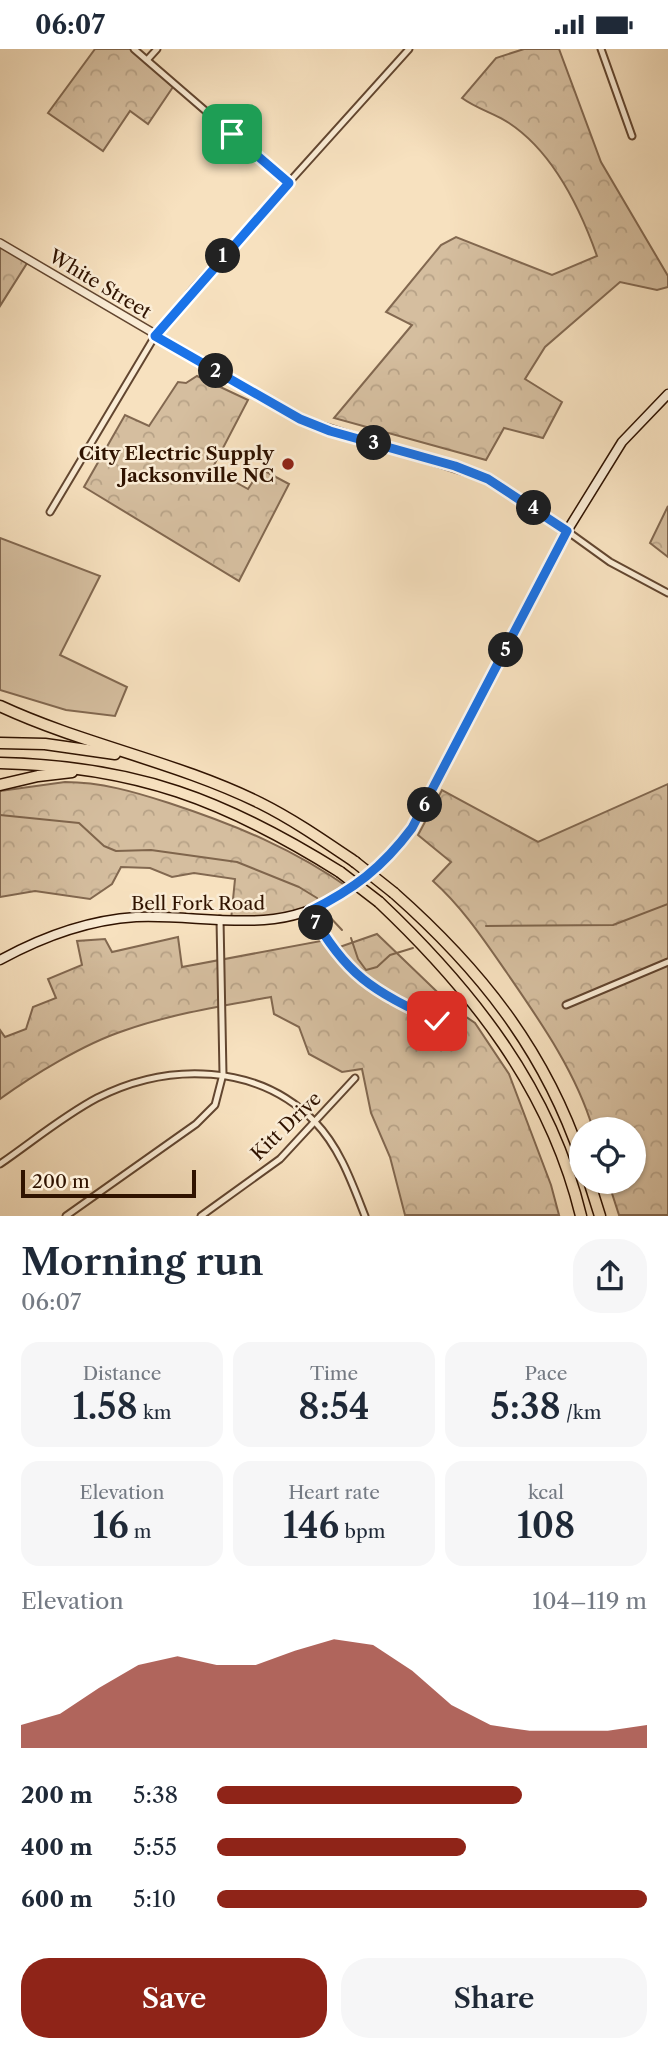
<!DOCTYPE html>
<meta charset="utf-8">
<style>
body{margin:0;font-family:"Libre Caslon Text",serif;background:#f6f6f7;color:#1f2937;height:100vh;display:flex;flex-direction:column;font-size:26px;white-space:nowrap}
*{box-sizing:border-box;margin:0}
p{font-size:23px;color:#747a83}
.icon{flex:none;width:38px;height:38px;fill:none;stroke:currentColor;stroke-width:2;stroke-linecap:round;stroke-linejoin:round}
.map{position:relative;height:1167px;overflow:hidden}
.drawer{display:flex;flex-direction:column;background:#fff;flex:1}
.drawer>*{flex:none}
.buttons{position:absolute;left:569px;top:1068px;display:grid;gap:14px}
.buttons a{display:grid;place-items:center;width:77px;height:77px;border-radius:50%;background:#fff;box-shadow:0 2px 5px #0004;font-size:35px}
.scale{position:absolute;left:21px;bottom:18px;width:175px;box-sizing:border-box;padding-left:7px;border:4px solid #301300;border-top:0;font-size:19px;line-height:24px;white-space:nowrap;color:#301300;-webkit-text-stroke:5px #faecd5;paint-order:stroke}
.pin{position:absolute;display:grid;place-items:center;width:60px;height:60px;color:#fff;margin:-30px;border-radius:14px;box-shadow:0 4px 10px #0006}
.km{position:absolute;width:35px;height:35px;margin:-18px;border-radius:50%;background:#222;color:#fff;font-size:19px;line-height:35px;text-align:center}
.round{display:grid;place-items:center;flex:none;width:74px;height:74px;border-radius:28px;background:#f6f6f7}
.summary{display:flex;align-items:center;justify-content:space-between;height:119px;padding:0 21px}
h1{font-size:38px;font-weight:600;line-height:52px}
.stats{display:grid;grid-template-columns:repeat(3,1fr);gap:10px;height:119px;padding:7px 21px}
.stats div{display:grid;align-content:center;border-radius:18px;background:#f6f6f7;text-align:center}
.stats b{font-size:35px;font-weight:600}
.stats small{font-size:19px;font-weight:400}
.stats p{font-size:19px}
.chart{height:196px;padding:14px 21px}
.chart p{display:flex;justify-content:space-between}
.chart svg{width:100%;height:126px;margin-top:7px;fill:#8f2418;opacity:.7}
.action{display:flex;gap:14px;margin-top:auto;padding:14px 21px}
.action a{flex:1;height:80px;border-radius:28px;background:#8f2418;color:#fff;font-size:28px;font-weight:600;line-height:80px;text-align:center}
.action a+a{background:#f6f6f7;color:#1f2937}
ul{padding:0 21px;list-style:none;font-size:23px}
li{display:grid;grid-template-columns:112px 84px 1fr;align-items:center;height:52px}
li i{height:18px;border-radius:9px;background:#8f2418}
.status{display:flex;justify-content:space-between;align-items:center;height:49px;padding:0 35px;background:#fff;direction:ltr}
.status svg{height:19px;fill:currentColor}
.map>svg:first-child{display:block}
.green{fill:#d5be9f;stroke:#826850;stroke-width:2}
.forest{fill:url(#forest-crowns);stroke:#826850;stroke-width:2}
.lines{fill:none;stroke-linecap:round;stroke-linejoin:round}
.stream{stroke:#7f654c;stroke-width:2}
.minor-casing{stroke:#624630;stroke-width:9}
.tertiary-casing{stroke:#624630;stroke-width:10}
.secondary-casing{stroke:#301300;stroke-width:11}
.motorway-casing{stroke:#301300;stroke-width:13}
.minor{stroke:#faecd5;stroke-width:5}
.tertiary{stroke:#faecd5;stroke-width:7}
.secondary{stroke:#faecd5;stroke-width:8}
.motorway{stroke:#f7e1bf;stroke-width:10}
.motorway-bridge-casing{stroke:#301300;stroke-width:13;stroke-linecap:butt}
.motorway-bridge{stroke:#f7e1bf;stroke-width:10}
.route-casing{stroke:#fff;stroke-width:14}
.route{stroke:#1a73e8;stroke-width:9}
.poi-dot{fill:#8f2418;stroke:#faecd5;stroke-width:2.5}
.labels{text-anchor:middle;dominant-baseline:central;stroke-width:5;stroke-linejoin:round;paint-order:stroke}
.street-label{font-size:19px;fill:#301300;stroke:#faecd5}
.poi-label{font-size:19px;font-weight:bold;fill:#301300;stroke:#faecd5;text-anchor:end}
</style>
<div class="status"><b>06:07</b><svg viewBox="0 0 49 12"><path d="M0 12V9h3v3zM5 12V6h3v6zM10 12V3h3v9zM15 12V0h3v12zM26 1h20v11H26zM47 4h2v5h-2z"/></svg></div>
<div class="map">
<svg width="668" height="1167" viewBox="0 0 668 1167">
<defs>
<pattern id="forest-crowns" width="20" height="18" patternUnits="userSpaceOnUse" patternTransform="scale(1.75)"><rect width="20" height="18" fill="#d5be9f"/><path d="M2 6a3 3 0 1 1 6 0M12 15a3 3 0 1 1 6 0" fill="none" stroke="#b7a287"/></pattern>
</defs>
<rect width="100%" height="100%" fill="#f7e1bf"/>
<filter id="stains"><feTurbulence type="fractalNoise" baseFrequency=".00286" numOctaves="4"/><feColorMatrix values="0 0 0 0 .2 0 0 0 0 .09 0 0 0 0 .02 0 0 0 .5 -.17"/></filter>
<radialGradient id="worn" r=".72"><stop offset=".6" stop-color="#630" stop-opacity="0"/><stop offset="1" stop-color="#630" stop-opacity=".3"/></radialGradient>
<path class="green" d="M0,489L100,527L60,606L127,638L115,667L66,661L0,641Z"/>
<g class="forest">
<path d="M95,0H131L175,35L148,75L130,62L103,102L48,64Z"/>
<path d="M524,0H559L601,113L668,227V238L657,241L620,233L545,298L525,330L562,353L543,389L504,379L486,411L334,369L412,276L386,263L441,196L456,188L552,226L597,207C580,159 553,103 509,74C494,64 477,60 462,49L496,9Z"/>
<path d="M0,194L29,211L0,257Z"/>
<path d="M197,327L248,351L212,420L248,440L261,420L289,435L239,532L84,438L125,366L149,377L178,333L186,334Z"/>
<path d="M668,457V508L650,494Z"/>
<path d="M65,733C101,733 135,743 169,754C236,776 294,800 352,841C309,862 280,871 231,871L235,830L194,824L172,828L150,819L121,818L112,835L90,850L35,842L0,848V742Z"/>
<path d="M668,735V1166H619L608,1132H634V1080H593C576,1023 540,972 507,924C484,891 463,859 433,832L451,813L418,786L442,741L538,793Z"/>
<path d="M377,885L456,961L475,974L509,1025L551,1136L559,1166H405L390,1108L371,1064L362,1020L342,1023L309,1005L299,978L274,965L271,948C221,957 171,965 123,982C84,995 33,1026 0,1050V981L5,988L26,980L33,958L56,949L48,930L82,916L77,892L105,890L112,903L178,888L182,918L326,891L331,901Z"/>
</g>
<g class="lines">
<g class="stream">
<path d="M0,766L79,774L104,797L116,802L151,801L237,813L299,838L317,849"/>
<path d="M327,865L342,881"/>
<path d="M486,877L613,876L668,855"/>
<path d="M351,889L358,910L366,921L377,918L390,906L413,899"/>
</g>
<defs>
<g id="minor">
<path d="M134,0L289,134"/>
<path d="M601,0L632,87"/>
<path d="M147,11L157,0"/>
<path d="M50,463L155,287L192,241L409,0"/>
<path d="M567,482L610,513L668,544"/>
<path d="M310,862C346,927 372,941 437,972"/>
<path d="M566,956L668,913"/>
<path d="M0,1115C32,1093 63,1067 97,1049C168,1013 258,1014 315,1073C340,1099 352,1134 365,1167"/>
<path d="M66,1167L196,1075L215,1056L223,1025L220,870"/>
<path d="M201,1167L280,1110L355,1029"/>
</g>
<path id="tertiary" d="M0,194L300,370L488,430L567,482"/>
<path id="secondary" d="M0,911C42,888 88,871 136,868C178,866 221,874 264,871C327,867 375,827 413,779L567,482L622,393L668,345"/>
<g id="motorway">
<path d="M0,657C84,696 177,713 260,754C294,771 324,792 355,813"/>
<path d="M0,694L45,695L115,705"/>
<path d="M0,714C136,717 225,751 340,823"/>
<path d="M0,736L38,727L72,723"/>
<path d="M394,844C479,919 544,1000 581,1109"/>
<path d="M379,853C472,941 550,1039 581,1167"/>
<path d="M589,1132L600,1167"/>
</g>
</defs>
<use href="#minor" class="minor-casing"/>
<use href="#tertiary" class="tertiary-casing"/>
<use href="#secondary" class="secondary-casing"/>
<use href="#motorway" class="motorway-casing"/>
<use href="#minor" class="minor"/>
<use href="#tertiary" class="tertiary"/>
<use href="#secondary" class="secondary"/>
<use href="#motorway" class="motorway"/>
<defs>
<g id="motorway-bridge">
<path d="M355,813L394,844"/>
<path d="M340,823L379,853"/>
</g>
</defs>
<use href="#motorway-bridge" class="motorway-bridge-casing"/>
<use href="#motorway-bridge" class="motorway-bridge"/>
</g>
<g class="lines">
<defs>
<path id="route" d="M232,85L289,134L155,287L300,370L330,382L455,417L488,430L567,482L412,779C382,819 354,840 310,862C346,927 372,941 437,972"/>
</defs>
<use href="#route" class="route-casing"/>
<use href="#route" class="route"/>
</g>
<circle class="poi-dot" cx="288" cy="415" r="7"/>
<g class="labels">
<g class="street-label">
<text transform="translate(100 235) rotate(31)">White Street</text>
<text x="198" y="854">Bell Fork Road</text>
<text transform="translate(286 1077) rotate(-44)">Kitt Drive</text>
</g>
<g class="poi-label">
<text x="274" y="404">City Electric Supply<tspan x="274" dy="22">Jacksonville NC</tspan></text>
</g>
</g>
<rect width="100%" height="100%" filter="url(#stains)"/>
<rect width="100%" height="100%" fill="url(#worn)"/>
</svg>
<div class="buttons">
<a><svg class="icon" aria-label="locate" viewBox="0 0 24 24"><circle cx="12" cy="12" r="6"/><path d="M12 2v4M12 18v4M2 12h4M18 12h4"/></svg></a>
</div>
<div class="scale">200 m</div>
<div class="pin" style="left:232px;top:85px;background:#1e9e55"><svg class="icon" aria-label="arrive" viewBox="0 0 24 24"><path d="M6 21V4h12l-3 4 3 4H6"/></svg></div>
<div class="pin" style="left:437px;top:972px;background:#d93025"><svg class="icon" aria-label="check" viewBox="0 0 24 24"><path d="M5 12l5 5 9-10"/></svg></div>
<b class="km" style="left:223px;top:207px">1</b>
<b class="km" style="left:216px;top:322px">2</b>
<b class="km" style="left:374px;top:394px">3</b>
<b class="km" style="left:534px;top:459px">4</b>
<b class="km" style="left:506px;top:601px">5</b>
<b class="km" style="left:425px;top:756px">6</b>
<b class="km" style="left:316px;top:874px">7</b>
</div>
<section class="drawer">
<div class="summary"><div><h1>Morning run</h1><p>06:07</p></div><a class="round"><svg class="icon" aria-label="share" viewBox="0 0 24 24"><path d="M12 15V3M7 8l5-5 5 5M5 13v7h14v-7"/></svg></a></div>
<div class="stats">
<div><p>Distance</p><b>1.58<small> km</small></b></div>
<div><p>Time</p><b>8:54</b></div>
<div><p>Pace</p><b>5:38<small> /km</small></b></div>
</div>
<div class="stats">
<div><p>Elevation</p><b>16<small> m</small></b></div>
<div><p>Heart rate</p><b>146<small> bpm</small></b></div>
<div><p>kcal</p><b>108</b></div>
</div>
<div class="chart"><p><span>Elevation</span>104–119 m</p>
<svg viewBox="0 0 160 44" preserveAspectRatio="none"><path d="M0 44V36L10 32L20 23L30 15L40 12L50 15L60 15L70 10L80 6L90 8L100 17L110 29L120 36L130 38L140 38L150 38L160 36V44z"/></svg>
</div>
<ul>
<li><b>200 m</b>5:38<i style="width:71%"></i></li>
<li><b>400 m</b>5:55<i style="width:58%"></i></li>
<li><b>600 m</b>5:10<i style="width:100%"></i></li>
</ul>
<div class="action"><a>Save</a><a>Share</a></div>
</section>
